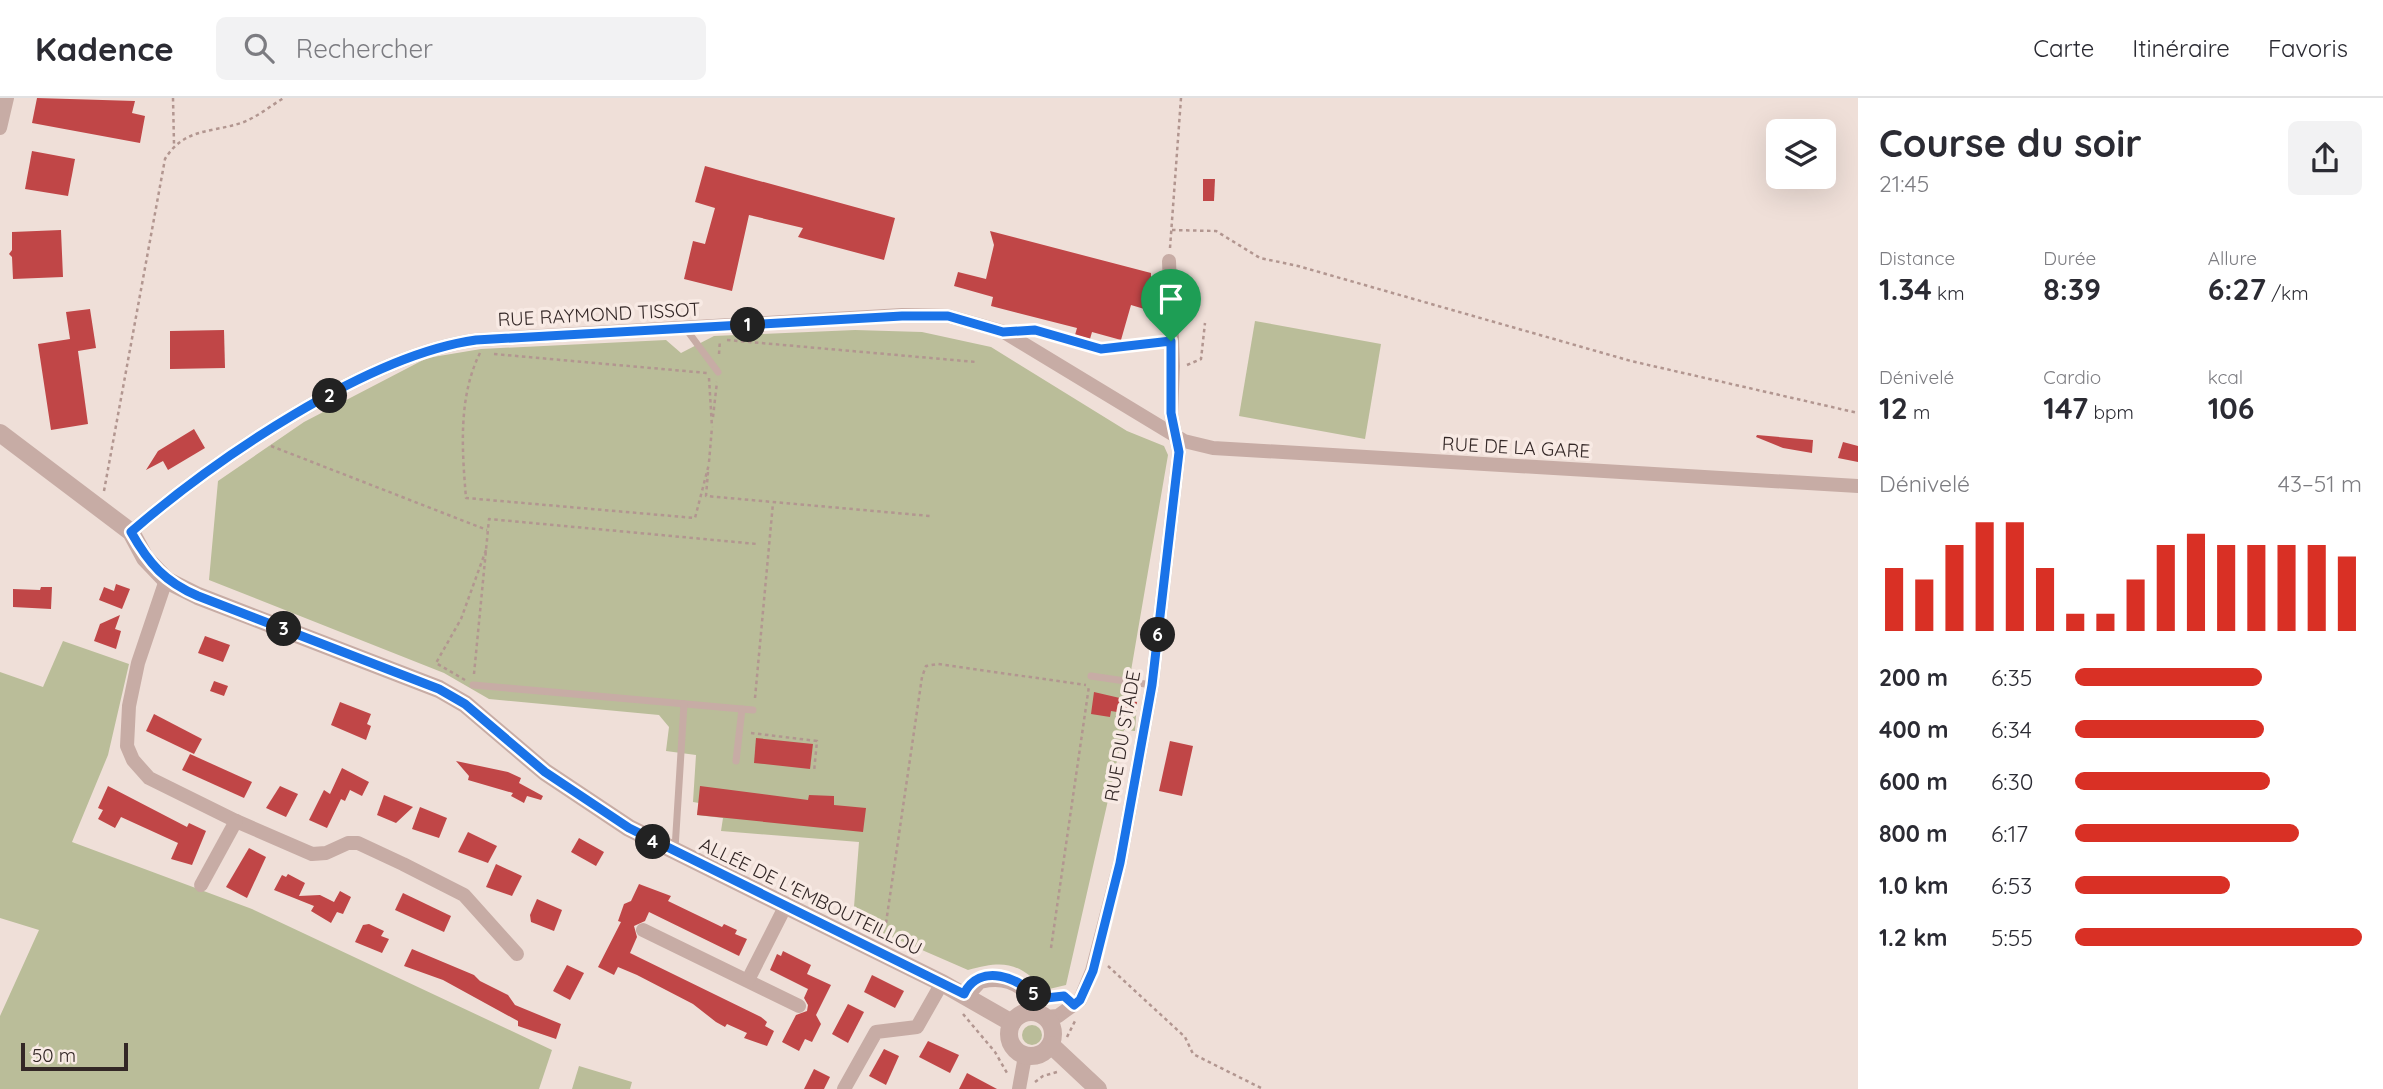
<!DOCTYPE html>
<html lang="fr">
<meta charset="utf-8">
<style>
body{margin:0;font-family:Quicksand,sans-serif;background:#f2f2f3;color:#2b2b33;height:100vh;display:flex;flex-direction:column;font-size:26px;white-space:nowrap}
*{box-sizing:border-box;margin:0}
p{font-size:23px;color:#7c7c81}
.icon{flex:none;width:38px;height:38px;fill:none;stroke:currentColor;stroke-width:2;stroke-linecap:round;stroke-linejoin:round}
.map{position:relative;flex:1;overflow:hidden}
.details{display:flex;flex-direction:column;background:#fff;width:525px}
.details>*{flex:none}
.fabs{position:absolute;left:1766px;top:21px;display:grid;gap:14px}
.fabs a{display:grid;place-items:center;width:70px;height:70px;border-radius:10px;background:#fff;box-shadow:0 7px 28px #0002;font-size:35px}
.scale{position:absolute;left:21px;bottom:18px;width:107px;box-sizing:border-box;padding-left:7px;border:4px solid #332726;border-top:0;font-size:19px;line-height:24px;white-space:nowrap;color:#332726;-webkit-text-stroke:5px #f8eae4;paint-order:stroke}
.pin{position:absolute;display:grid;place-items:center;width:60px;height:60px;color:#fff;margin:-72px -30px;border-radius:50% 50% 50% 0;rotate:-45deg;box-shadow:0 0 7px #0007}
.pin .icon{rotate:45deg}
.km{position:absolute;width:35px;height:35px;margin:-18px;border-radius:50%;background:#222;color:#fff;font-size:19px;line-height:35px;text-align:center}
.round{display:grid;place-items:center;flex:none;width:74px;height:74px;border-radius:10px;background:#f2f2f3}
.overview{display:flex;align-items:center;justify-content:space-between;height:119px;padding:0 21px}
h1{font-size:38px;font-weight:700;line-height:52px}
.metrics{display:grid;grid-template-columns:repeat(3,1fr);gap:10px;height:119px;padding:7px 21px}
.metrics div{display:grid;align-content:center}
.metrics b{font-size:30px;font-weight:700}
.metrics small{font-size:19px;font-weight:400}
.metrics p{font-size:19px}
.chart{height:196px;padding:14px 21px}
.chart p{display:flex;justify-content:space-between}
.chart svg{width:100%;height:126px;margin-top:7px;stroke:#d93025;stroke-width:6}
ul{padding:0 21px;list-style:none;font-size:23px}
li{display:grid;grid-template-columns:112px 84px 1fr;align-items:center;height:52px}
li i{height:18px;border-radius:9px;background:#d93025}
header{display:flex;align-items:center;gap:42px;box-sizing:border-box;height:98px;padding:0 35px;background:#fff;border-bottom:2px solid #e1e1e2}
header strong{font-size:33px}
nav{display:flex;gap:38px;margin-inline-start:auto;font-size:24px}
.search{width:490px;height:63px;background:#f2f2f3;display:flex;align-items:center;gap:18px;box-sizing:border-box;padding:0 24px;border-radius:10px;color:#7c7c81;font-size:26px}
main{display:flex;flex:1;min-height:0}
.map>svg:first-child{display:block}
.green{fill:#babd99}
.building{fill:#c04647}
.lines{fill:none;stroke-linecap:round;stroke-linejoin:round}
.path{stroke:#b29690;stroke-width:2.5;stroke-dasharray:3.5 3.5;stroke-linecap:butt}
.service{stroke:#c7aca5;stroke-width:7}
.minor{stroke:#c7aca5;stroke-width:14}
.tertiary{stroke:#c7aca5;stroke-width:18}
.route-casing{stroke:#fff;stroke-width:14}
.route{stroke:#1a73e8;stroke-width:9}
.labels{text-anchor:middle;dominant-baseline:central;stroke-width:7;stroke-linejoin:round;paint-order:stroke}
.street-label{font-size:19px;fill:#332726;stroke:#f8eae4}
</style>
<header>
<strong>Kadence</strong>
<div class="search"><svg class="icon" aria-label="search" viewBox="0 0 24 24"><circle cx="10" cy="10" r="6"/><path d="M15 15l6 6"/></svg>Rechercher</div>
<nav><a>Carte</a><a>Itinéraire</a><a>Favoris</a></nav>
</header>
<main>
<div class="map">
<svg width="1858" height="991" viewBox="0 0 1858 991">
<rect width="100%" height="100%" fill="#efdfd8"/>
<g class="green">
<path d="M1255,223L1381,246L1365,341L1239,318Z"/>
<path d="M855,232L922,234L991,249L1127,333L1164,348L1168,357L1126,602L1137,604L1135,633L1124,632L1066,887L1045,892C1019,864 1004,862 968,872L853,822L859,744L721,733L723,720L697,717L699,705L693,704L696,657L666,653L669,629L659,617L489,601L444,575L209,482L218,383L304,324L427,260L481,251L666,242L681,255L714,238Z"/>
<path d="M63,543L129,566L108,657L72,744L252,811L552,952L539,991H0V918L39,832L0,820V574L43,589Z"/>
<circle cx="1032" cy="937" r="10"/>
<path d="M579,968L632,984L630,991H572Z"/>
</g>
<g class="building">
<path d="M37,0L135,3L132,15L145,18L140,45L32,25Z"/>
<path d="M32,53L75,61L68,98L25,91Z"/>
<path d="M705,68L895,120L884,162L798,139L803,130L749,117L732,193L684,181L693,143L705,146L715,110L695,104Z"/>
<path d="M1203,81H1215L1214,103H1203Z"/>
<path d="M61,132L63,179L13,181L12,159L9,156L12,152V134Z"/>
<path d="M990,133L1151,175V213L1131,207L1121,242L1092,234L1090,241L1075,237L1077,230L991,208L993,199L954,188L958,174L986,181L994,147Z"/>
<path d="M90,211L96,250L78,253L88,326L51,332L38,246L70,241L66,214Z"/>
<path d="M224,232L225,270L170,271V233Z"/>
<path d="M194,331L205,350L168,372L163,363L146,372L158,353Z"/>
<path d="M1757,337L1813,342L1812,355L1783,350L1756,339Z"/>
<path d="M1843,344L1858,348V364L1838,360Z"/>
<path d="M116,486L130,491L122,511L99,502L104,489L114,493Z"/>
<path d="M41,489H52L51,511L13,509V491L40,492Z"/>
<path d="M120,517L115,531L121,533L116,551L94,543L100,526Z"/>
<path d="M205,538L230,547L223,564L198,555Z"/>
<path d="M214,583L228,588L224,598L210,593Z"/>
<path d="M1094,594L1137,604L1135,617L1111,613L1110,619L1091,616Z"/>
<path d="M340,604L371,616L367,626L371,628L366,642L331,627Z"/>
<path d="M154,616L202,641L194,656L146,633Z"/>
<path d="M756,640L813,646L810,671L754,665Z"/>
<path d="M1170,643L1193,648L1182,698L1159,693Z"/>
<path d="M190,656L252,684L244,700L182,672Z"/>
<path d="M456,663L508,674L521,680L519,685L543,698L541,702L527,698L524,705L511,698L513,695L468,682L469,678Z"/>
<path d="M342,670L369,684L362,698L350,692L345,703L341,701L327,730L309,722L324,692L330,696Z"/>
<path d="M108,688L187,729L189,725L206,733L192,767L171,761L178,745L121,719L115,730L98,721L103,712L98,710Z"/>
<path d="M280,688L298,696L286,719L266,710Z"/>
<path d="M700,688L808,702L809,697L834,698V707L866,710L863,734L697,717Z"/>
<path d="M384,697L413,709L396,725L377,717Z"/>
<path d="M420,709L447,720L439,740L412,731Z"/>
<path d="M468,734L497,748L488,765L458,754Z"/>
<path d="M579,740L604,754L596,768L571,754Z"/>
<path d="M249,750L266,759L247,800L226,789Z"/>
<path d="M496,766L522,778L512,798L486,789Z"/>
<path d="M288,776L305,785L299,798L320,797L334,804L340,793L351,799L343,816L337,814L331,825L311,813L314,808L274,792L282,777L286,779Z"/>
<path d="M639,786L671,798L668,803L722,829L724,826L737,832L735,836L747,841L739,858L649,814L645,823L634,828L637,839L630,855L761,919L767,924L765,928L774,933L767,948L744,940L747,935L727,926L725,929L716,924L693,906L637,877L618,869L614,877L598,869L621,824L618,823L624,806L631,803Z"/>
<path d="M403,795L451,818L444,834L395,812Z"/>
<path d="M537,801L562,812L554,833L531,824L530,817Z"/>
<path d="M369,826L384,833L381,838L389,841L382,855L355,844L363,827Z"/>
<path d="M412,851L474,877L480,883L508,897L515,907L561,926L556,941L518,928V923L443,882L404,868Z"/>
<path d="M783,853L811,867L807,876L831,887L816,917L821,926L812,944L805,941L799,953L782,944L796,917L807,913L808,907L804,900L808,891L770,872L777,856L781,858Z"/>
<path d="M567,867L584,875L570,902L553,893Z"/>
<path d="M872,877L904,893L895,910L864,894Z"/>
<path d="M848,906L864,914L848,945L832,936Z"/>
<path d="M928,943L959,957L950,975L919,959Z"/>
<path d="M884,951L899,958L886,987L869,978Z"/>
<path d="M814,971L830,979L824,991H804Z"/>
<path d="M967,975L997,991H959Z"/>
</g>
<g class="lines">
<g class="path">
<path d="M173,0L174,46"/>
<path d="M1172,132L1216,133L1260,160L1298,168L1631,263L1858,315"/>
<path d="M1170,150L1181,0"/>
<path d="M727,242L976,264"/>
<path d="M480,255C458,299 462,352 466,400L695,420L709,366"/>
<path d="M494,256L707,275"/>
<path d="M719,256L720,242"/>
<path d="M1187,267L1201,261L1205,225"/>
<path d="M709,280L712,329"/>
<path d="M713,319L717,284"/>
<path d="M271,348L487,432"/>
<path d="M709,364L712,329"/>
<path d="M708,374L706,398L930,418"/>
<path d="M104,393L165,61C184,30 210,35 241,25C256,20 270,8 284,0"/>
<path d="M474,576L489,421L757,446"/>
<path d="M465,582L436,565L461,521L486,452"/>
<path d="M755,600L773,405"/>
<path d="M751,635L817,643L814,674"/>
<path d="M886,825L922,579L926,568L938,566L1086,587"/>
<path d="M1051,850L1089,588"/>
<path d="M1108,868L1185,939L1193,956L1263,991"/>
<path d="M1039,901H1057"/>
<path d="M963,916L995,954L1007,975"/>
<path d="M1067,939L1075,923"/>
<path d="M1035,984L1043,978L1057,974"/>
</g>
<g class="service">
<path d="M686,231L718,274"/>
<path d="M1008,233L1035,232L1101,251L1172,243"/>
<path d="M1091,578L1152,587"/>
<path d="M473,587L753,612"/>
<path d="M736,663L742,611"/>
<path d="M675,751L684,606"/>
<path d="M970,900L982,887C1002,883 1015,887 1029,902L1028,914"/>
</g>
<g class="minor">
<path d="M0,30L7,0"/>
<path d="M131,434C214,362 367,257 476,242L902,217L948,218L1004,234L1184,343L1213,350L1858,388"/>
<path d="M166,482L138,565L129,608L127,648L133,662L149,680L236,723L312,756L326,755L348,745H358L403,766L464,797L517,856"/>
<path d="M201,787L236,723"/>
<path d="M643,832L799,908"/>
<path d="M748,882L785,809"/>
<path d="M1046,919L1058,918L1080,902L1092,873L1120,765L1152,587L1179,354L1171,315L1173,268L1169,163"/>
<path d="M844,991L876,934L917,929L942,885"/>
<path d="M1019,991L1025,958"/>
</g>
<g class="tertiary">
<path d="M0,335L131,434L145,460L166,482L198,498L439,591L465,606L545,674L629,730L942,885L1012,925"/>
<circle cx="1031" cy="936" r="22"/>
<path d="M1051,947L1098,991"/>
</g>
</g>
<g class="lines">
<defs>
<path id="route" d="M902,218H948L1003,234L1035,232L1101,251L1171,243V315L1179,354L1152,587L1120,765L1093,873L1080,902L1074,907L1064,898L1037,901C1021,879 979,864 964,896L629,730L545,674L465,606L439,591L198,498C165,484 149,466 131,434C214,362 367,257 476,242Z"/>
</defs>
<use href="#route" class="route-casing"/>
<use href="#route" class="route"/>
</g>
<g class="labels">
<g class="street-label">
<text transform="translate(599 216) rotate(-3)">RUE RAYMOND TISSOT</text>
<text transform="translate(1516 349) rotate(3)">RUE DE LA GARE</text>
<text transform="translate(1122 638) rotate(-80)">RUE DU STADE</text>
<text transform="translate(811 798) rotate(26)">ALLÉE DE L'EMBOUTEILLOU</text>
</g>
</g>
</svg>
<div class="fabs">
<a><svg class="icon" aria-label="layers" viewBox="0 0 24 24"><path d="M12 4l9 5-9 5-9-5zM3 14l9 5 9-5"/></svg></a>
</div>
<div class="scale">50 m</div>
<div class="pin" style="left:1171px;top:243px;background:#1e9e55"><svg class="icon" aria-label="arrive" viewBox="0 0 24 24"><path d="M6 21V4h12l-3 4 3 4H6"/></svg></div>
<b class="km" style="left:748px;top:227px">1</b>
<b class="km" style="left:330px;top:298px">2</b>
<b class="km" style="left:284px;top:531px">3</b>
<b class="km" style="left:653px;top:744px">4</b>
<b class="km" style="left:1034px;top:896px">5</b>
<b class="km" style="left:1158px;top:537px">6</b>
</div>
<section class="details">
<div class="overview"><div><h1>Course du soir</h1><p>21:45</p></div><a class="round"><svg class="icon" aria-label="share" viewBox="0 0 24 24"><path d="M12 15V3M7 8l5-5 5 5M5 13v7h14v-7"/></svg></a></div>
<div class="metrics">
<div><p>Distance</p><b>1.34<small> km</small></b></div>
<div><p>Durée</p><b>8:39</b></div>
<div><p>Allure</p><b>6:27<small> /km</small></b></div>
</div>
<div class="metrics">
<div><p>Dénivelé</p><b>12<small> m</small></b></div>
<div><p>Cardio</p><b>147<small> bpm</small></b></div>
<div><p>kcal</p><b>106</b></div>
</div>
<div class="chart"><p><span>Dénivelé</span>43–51 m</p>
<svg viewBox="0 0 160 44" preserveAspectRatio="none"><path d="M5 44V22M15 44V26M25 44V14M35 44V6M45 44V6M55 44V22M65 44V38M75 44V38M85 44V26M95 44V14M105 44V10M115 44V14M125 44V14M135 44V14M145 44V14M155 44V18"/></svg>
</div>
<ul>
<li><b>200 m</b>6:35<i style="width:65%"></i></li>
<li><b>400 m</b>6:34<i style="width:66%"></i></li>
<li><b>600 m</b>6:30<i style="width:68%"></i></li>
<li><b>800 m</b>6:17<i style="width:78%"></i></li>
<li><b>1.0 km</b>6:53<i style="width:54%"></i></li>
<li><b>1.2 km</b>5:55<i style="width:100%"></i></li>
</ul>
</section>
</main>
